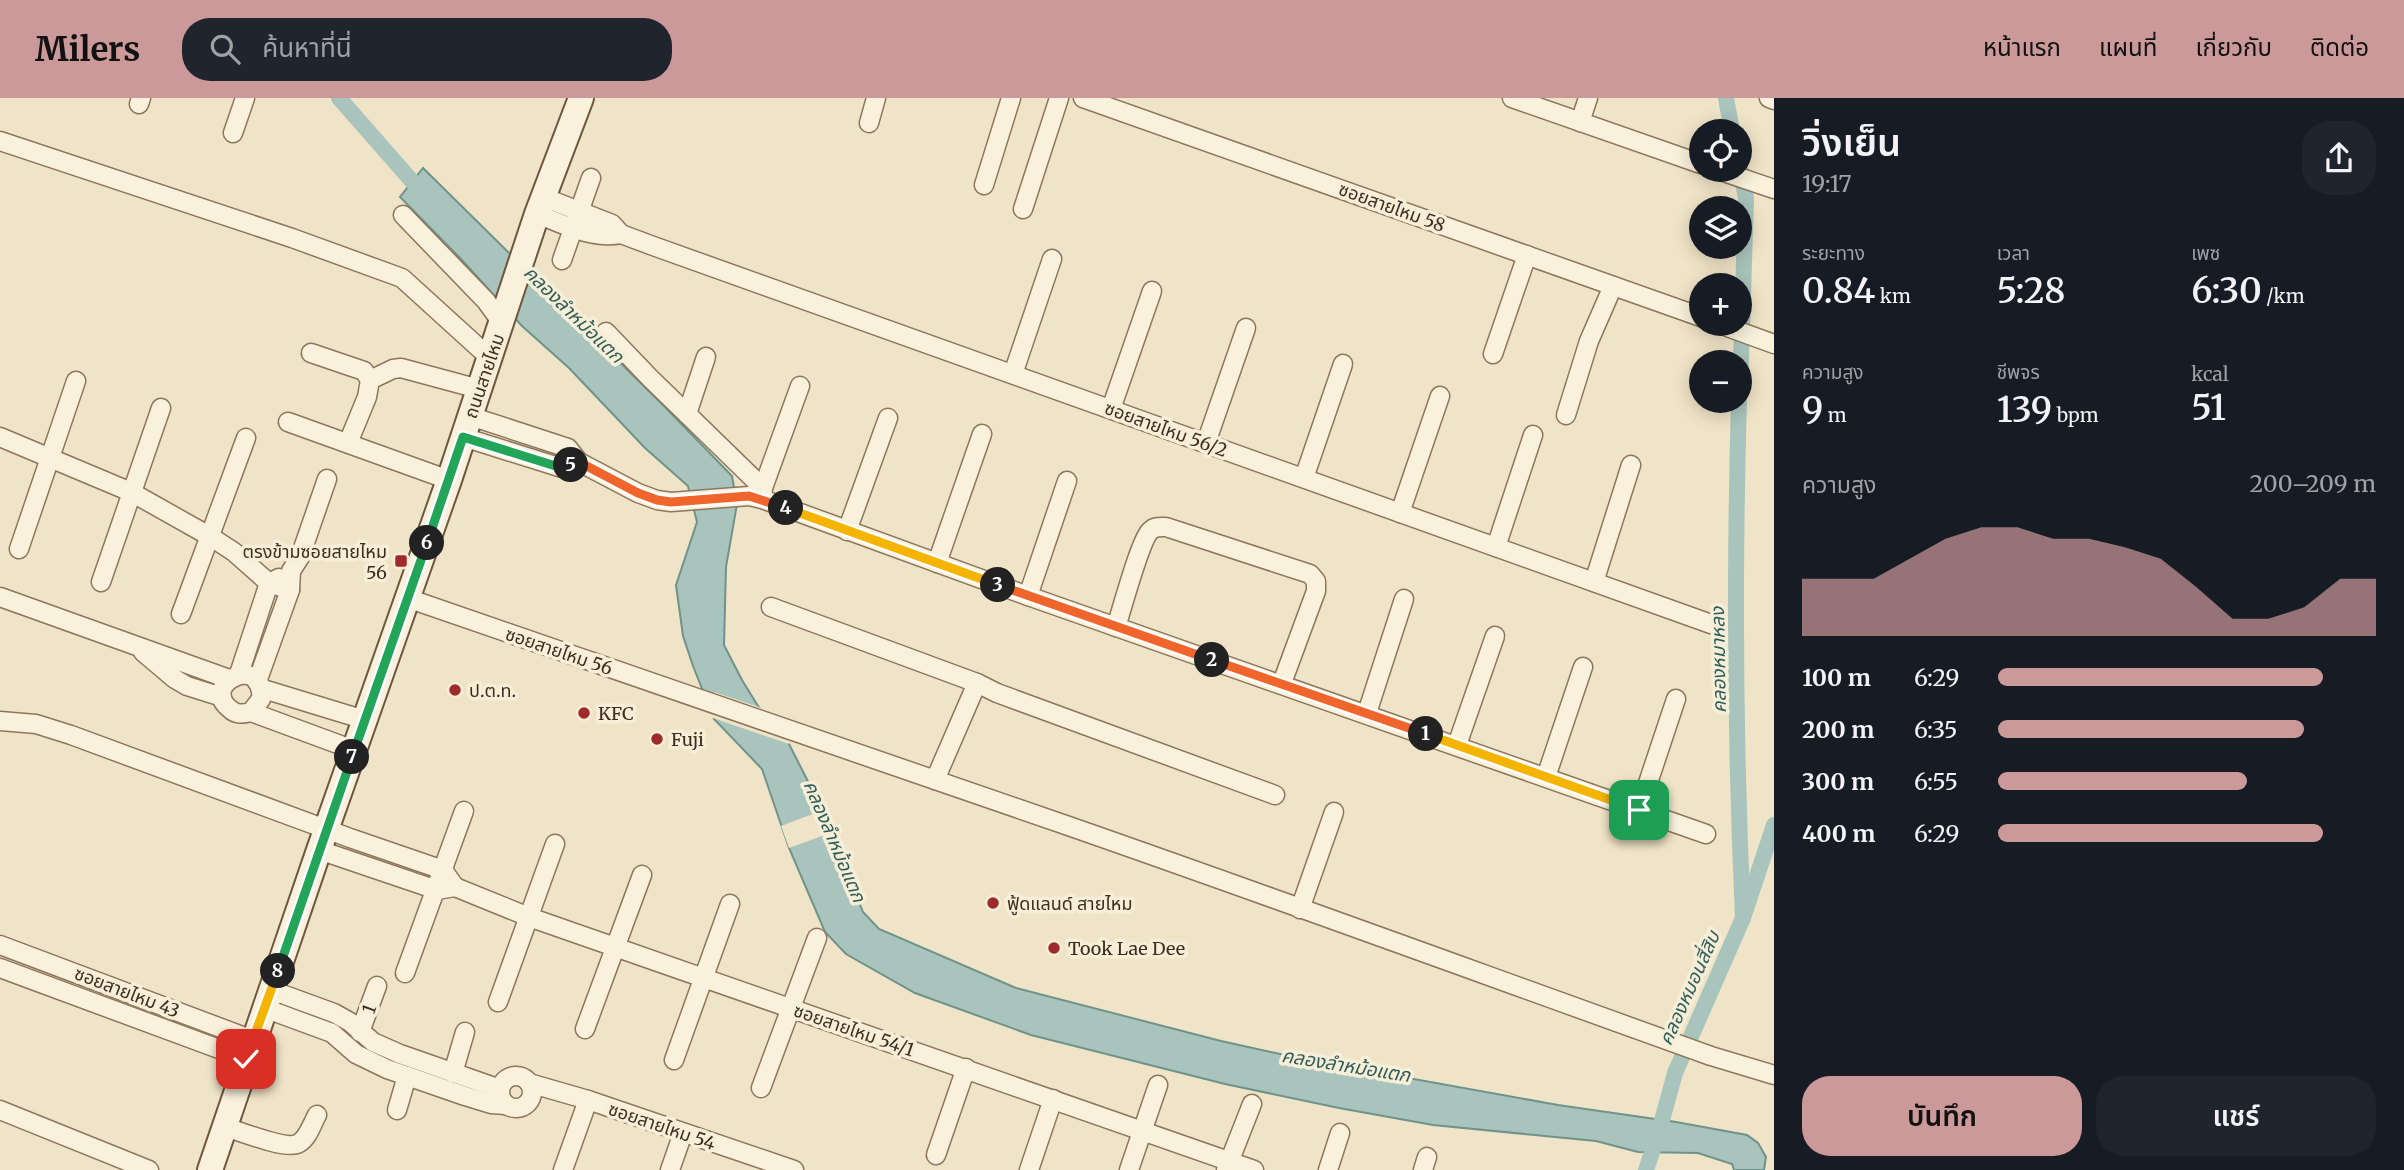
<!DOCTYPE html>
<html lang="th">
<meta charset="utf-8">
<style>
body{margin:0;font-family:Merriweather,"Noto Sans Thai",serif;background:#20242c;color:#f1f3f6;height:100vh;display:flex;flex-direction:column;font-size:26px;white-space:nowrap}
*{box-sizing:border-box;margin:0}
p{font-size:23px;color:#9ea1a6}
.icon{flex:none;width:38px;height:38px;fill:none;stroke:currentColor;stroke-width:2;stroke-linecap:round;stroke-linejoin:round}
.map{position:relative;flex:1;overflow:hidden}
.drawer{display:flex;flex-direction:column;background:#171b24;width:630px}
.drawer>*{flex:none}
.tools{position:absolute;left:1689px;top:21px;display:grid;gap:14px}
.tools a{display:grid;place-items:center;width:63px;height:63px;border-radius:50%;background:#171b24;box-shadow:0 4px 18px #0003;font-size:35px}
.pin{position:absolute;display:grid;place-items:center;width:60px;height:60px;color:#fff;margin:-30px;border-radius:14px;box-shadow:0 4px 10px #0006}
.km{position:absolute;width:35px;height:35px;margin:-18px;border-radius:50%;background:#222;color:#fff;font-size:19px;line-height:35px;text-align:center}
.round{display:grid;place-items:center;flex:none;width:74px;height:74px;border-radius:28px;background:#20242c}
.head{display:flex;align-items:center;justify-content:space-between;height:119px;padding:0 28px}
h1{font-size:38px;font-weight:600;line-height:52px}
.figures{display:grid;grid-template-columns:repeat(3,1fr);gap:10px;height:119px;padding:7px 28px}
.figures div{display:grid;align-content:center}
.figures b{font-size:35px;font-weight:600}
.figures small{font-size:19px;font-weight:400}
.figures p{font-size:19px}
.chart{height:196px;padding:14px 28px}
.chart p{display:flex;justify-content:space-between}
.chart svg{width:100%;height:126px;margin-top:7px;fill:#cc999b;opacity:.7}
.action{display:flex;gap:14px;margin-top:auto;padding:14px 28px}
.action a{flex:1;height:80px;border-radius:28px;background:#cc999b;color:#111;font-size:28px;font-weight:600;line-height:80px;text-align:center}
.action a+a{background:#20242c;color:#f1f3f6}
ul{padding:0 28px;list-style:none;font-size:23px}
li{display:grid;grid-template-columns:112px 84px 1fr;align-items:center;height:52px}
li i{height:18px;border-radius:9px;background:#cc999b}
header{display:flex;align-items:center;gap:42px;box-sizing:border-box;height:98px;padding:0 35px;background:#cc999b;color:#111}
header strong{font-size:33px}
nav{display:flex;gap:38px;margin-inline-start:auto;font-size:24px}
.search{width:490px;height:63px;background:#20242c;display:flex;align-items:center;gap:18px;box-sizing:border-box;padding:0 24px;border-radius:28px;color:#9ea1a6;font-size:26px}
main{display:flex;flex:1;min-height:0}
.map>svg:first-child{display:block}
.water{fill:#a9c4bc;stroke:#6f938a;stroke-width:2}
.pier{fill:#f0e4c8}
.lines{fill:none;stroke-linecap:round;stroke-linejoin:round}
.canal{stroke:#a9c4bc;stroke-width:16}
.minor-casing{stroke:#8d765c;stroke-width:21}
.secondary-casing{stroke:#6f573f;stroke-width:28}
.minor{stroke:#faf1dc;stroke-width:18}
.secondary{stroke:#faf1dc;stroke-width:24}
.split-1-casing{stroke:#fff;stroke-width:14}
.split-2-casing{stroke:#fff;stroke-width:14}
.split-3-casing{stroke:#fff;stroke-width:14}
.split-4-casing{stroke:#fff;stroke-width:14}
.split-5-casing{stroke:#fff;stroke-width:14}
.split-6-casing{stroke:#fff;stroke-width:14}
.split-7-casing{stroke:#fff;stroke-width:14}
.split-8-casing{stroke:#fff;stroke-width:14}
.split-9-casing{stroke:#fff;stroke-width:14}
.split-1{stroke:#f5b400;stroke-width:9}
.split-2{stroke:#f0652b;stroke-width:9}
.split-3{stroke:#f0652b;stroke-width:9}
.split-4{stroke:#f5b400;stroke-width:9}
.split-5{stroke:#f0652b;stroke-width:9}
.split-6{stroke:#22a559;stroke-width:9}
.split-7{stroke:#22a559;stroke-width:9}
.split-8{stroke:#22a559;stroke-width:9}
.split-9{stroke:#f5b400;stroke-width:9}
.poi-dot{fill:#9e2a2b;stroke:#f7eed8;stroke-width:2.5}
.labels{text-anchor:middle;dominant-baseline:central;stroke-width:7;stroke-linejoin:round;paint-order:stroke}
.street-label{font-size:18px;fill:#3d2e20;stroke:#f7eed8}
.poi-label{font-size:18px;fill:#3d2e20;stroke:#f7eed8;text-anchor:start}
.water-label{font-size:19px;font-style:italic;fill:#2f5d5a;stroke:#f7eed8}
</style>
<header>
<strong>Milers</strong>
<div class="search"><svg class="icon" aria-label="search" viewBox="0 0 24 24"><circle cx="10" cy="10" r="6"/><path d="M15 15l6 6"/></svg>ค้นหาที่นี่</div>
<nav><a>หน้าแรก</a><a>แผนที่</a><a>เกี่ยวกับ</a><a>ติดต่อ</a></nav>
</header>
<main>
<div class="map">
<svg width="1774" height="1072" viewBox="0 0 1774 1072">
<rect width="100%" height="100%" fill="#f0e4c8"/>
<path class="water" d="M423,70L664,308L732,378L737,406L726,469L724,547L742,582L758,608L789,646L823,713L863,814L879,831L1016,890L1221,943L1303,961L1558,1007L1676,1024L1747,1037L1758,1045L1766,1059L1764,1072H1734L1732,1066L1698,1055L1638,1054L1596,1043L1433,1027L1339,1010L1225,986L1031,937L915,895L846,856L825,834L789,750L762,671L714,621L693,568L683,538L676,487L697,424L688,388L645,350L569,270L522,228L461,161L400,99Z"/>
<g class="pier">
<path d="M714,594L765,611L790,642L789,646L710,619L707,613Z"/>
<path d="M826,711L833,734L789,750L781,728Z"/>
</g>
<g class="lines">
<g class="canal">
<path d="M339,0L425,98"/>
<path d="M1726,0L1732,33"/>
<path d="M1740,69L1746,100L1740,294"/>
<path d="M1739,303C1734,475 1735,648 1743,820"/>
<path d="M1646,1072L1658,1037L1675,975L1743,820L1774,727"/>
</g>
<defs>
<g id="minor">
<path d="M1083,0L1701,219"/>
<path d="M1512,0L1701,66"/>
<path d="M1769,0L1774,2"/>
<path d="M139,6L141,0"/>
<path d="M1580,24L1588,0"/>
<path d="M869,25L876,0"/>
<path d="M233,35L245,0"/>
<path d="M0,43L292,140L402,180L490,260"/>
<path d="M1718,72L1774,91"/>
<path d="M984,87L1011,0"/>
<path d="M543,99L612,126L621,136L656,149L1711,526"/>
<path d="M1023,111L1059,0"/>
<path d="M537,116C563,126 593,142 621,136"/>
<path d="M403,117L486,203L502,225"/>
<path d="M562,162L591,80"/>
<path d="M1719,226L1774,246"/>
<path d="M606,234L650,280L763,390"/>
<path d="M311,255L364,273L370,282L367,299L348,345"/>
<path d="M1493,256L1527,157"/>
<path d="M1013,276L1052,161"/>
<path d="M370,282L393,271L401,270L479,291"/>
<path d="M1111,311L1152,193"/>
<path d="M687,316L706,259"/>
<path d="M1566,317L1589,243L1613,188"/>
<path d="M470,318L568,350L579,364L638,395L657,402L671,404L749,398L762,401L1028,498L1706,736"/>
<path d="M288,324L449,382"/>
<path d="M0,339L131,394L211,439L234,454L269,485L290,492"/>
<path d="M463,339L562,370L579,364"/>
<path d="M1206,345L1246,230"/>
<path d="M1304,380L1343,266"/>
<path d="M762,401L763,390L800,288"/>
<path d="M1400,415L1440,298"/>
<path d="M847,433L888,320"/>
<path d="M1496,449L1533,337"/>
<path d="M19,451L76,283"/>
<path d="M937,465L982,336"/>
<path d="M101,484L161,310"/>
<path d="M1594,484L1631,367"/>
<path d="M1028,498L1067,383"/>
<path d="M0,499L229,581"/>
<path d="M407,500C624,575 841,649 1057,724C1276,800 1493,880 1711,958L1774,977"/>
<path d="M771,509L977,585"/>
<path d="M181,516L246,340"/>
<path d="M1116,529C1122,511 1140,443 1150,433C1155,428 1160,429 1166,429L1310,476L1316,483V493L1282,585"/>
<path d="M143,554L175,581L187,588L222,599"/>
<path d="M239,576L269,485L279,480"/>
<path d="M257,584L290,492L291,473L300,459L327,381"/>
<path d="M260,590L365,622"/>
<path d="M251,614L261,601C265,554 198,586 230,611C236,617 243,616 251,614L354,652"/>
<path d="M1367,615L1404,501"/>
<path d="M0,623L36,626L71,637L350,740L443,772L455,789"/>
<path d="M1457,647L1495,538"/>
<path d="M1546,679L1583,569"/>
<path d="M935,682L977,585L997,595L1275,697"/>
<path d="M1639,712L1676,601"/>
<path d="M319,752L437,792L455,789L529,819L1254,1072"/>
<path d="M1300,811L1334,714"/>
<path d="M0,847L253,942"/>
<path d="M0,870L246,961"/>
<path d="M405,875L464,713"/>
<path d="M271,892L334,915L350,924L373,944L400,956L500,991"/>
<path d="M498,904L555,746"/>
<path d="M264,910L332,935L356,956L387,971L465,998L491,1006L506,1007"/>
<path d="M585,931L642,777"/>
<path d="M360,934L377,888"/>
<path d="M674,962L730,806"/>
<path d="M453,975L465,934"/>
<circle cx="516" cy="994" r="16"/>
<path d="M529,985L588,1002L794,1072"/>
<path d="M761,990L817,840"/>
<path d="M0,1012L149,1072"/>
<path d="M397,1012L407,978"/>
<path d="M225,1029C240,1033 287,1053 299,1045C308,1040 312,1026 317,1017"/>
<path d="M936,1057L966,970"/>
<path d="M563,1072L588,1002"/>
<path d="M670,1072L683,1035"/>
<path d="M1029,1072L1053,1001"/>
<path d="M1129,1072L1158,987"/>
<path d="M1226,1072L1252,1006"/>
<path d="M1328,1072L1340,1035"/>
<path d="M1423,1072L1427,1059"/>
</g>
<path id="secondary" d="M210,1072L319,752L449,382L537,116L581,0"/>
</defs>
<use href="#minor" class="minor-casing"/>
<use href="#secondary" class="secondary-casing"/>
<use href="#minor" class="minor"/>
<use href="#secondary" class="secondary"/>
</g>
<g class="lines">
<defs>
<path id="split-1" d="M1426,636L1639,712"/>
<path id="split-2" d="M1212,562L1426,636"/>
<path id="split-3" d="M998,487L1212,562"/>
<path id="split-4" d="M786,410L998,487"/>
<path id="split-5" d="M571,367L579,364L638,395L657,402L671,404L749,398L786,410"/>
<path id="split-6" d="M427,445L463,339L562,370L571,367"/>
<path id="split-7" d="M352,659L427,445"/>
<path id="split-8" d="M278,873L352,659"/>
<path id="split-9" d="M246,961L278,873"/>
</defs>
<use href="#split-1" class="split-1-casing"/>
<use href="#split-2" class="split-2-casing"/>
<use href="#split-3" class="split-3-casing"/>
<use href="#split-4" class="split-4-casing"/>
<use href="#split-5" class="split-5-casing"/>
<use href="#split-6" class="split-6-casing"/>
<use href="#split-7" class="split-7-casing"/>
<use href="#split-8" class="split-8-casing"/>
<use href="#split-9" class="split-9-casing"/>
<use href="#split-1" class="split-1"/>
<use href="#split-2" class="split-2"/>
<use href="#split-3" class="split-3"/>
<use href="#split-4" class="split-4"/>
<use href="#split-5" class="split-5"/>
<use href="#split-6" class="split-6"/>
<use href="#split-7" class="split-7"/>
<use href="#split-8" class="split-8"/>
<use href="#split-9" class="split-9"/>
</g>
<g class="poi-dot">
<rect x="394" y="456" width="14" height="14" rx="3.5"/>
<circle cx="455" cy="592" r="7"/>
<circle cx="584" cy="615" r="7"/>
<circle cx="657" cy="641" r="7"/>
<circle cx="993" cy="805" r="7"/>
<circle cx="1054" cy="850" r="7"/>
</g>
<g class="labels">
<g class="street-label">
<text transform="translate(1392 109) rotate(20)">ซอยสายไหม 58</text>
<text transform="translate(484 278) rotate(-71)">ถนนสายไหม</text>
<text transform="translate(1166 331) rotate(20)">ซอยสายไหม 56/2</text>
<text transform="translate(559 553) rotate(19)">ซอยสายไหม 56</text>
<text transform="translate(127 894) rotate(21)">ซอยสายไหม 43</text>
<text transform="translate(369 911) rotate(-70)">1</text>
<text transform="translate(854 932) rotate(19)">ซอยสายไหม 54/1</text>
<text transform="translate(662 1028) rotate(19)">ซอยสายไหม 54</text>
</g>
<g class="poi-label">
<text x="387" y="453" text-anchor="end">ตรงข้ามซอยสายไหม<tspan x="387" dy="21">56</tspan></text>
<text x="469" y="592">ป.ต.ท.</text>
<text x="598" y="615">KFC</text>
<text x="671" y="641">Fuji</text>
<text x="1007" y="805">ฟู้ดแลนด์ สายไหม</text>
<text x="1068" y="850">Took Lae Dee</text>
</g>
<g class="water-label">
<text transform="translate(574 216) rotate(44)">คลองลำหม้อแตก</text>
<text transform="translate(1718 562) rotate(-91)">คลองหมาหลง</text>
<text transform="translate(835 743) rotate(67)">คลองลำหม้อแตก</text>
<text transform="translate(1689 890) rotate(-66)">คลองหมอนสี่สิบ</text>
<text transform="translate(1346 967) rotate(9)">คลองลำหม้อแตก</text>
</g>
</g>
</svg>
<div class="tools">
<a><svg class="icon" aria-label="locate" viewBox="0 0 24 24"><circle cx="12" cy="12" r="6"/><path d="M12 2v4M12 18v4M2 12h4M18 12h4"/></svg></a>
<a><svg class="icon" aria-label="layers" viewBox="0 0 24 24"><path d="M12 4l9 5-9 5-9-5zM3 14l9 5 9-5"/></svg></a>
<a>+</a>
<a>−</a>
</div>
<div class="pin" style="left:1639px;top:712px;background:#1e9e55"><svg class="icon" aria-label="arrive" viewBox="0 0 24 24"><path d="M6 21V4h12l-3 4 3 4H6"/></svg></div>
<div class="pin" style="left:246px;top:961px;background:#d93025"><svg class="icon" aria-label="check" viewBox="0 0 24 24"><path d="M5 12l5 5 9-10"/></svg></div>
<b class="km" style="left:1426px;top:636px">1</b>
<b class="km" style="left:1212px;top:562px">2</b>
<b class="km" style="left:998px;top:487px">3</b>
<b class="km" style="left:786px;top:410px">4</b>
<b class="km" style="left:571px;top:367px">5</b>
<b class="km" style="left:427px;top:445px">6</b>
<b class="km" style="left:352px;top:659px">7</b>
<b class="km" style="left:278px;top:873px">8</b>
</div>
<section class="drawer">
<div class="head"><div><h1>วิ่งเย็น</h1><p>19:17</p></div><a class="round"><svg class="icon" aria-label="share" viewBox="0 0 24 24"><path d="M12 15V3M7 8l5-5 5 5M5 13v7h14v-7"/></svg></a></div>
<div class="figures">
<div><p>ระยะทาง</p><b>0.84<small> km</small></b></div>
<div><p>เวลา</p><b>5:28</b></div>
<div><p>เพซ</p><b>6:30<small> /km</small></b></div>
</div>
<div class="figures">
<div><p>ความสูง</p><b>9<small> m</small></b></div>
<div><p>ชีพจร</p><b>139<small> bpm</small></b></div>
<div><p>kcal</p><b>51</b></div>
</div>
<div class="chart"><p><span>ความสูง</span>200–209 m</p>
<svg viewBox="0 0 160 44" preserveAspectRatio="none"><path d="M0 44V24L10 24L20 24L30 17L40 10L50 6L60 6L70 10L80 10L90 13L100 17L110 27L120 38L130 38L140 34L150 24L160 24V44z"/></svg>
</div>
<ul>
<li><b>100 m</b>6:29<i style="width:86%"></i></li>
<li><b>200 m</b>6:35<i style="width:81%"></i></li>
<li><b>300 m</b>6:55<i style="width:66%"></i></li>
<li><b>400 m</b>6:29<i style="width:86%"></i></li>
</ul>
<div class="action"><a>บันทึก</a><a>แชร์</a></div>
</section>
</main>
